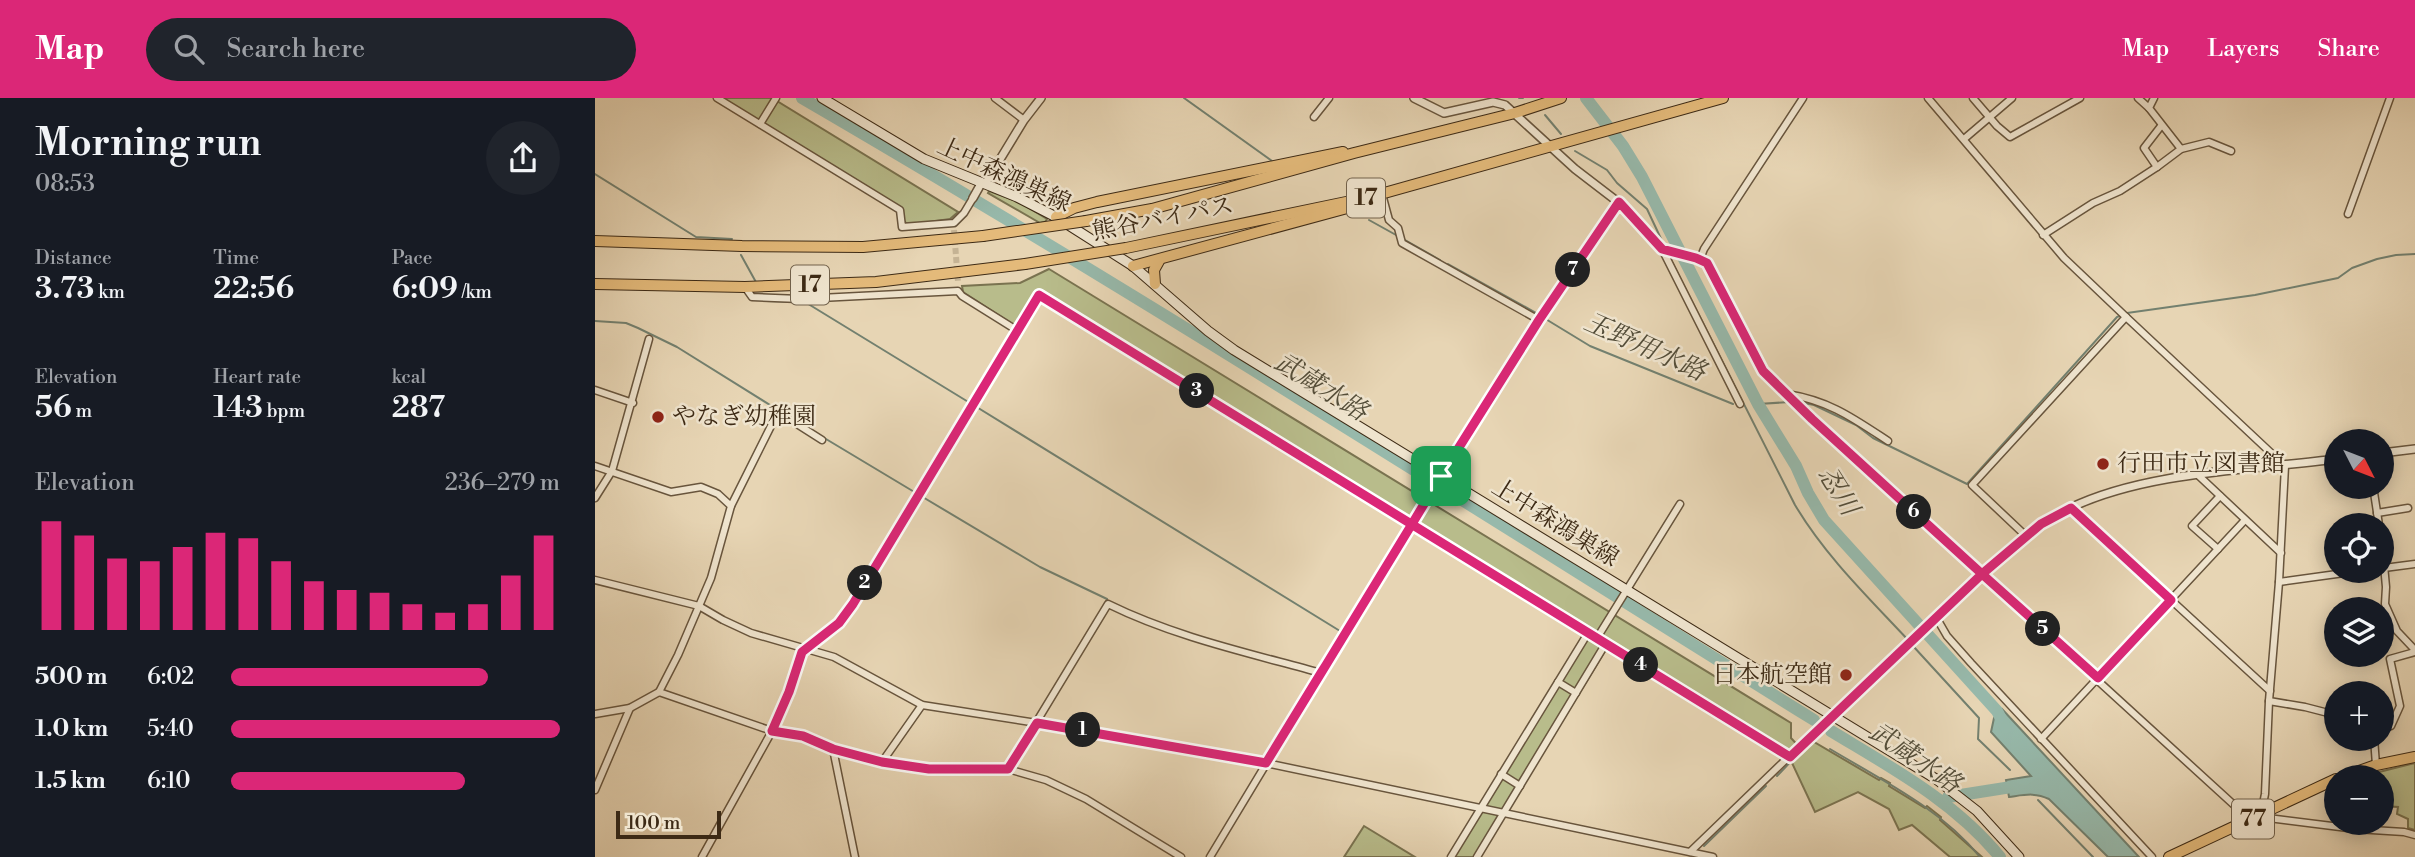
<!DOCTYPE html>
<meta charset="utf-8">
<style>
body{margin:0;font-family:"Libre Bodoni","Noto Serif JP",serif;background:#20242c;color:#f1f3f6;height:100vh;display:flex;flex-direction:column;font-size:26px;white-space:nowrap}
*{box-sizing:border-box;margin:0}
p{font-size:23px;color:#9ea1a6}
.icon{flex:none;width:38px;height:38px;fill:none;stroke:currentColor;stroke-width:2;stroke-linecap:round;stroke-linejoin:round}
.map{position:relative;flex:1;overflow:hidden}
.drawer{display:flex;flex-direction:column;background:#171b24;width:595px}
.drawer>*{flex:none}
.needle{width:46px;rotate:132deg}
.tools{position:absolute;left:1729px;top:331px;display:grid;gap:14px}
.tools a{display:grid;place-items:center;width:70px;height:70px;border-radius:50%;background:#171b24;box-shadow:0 4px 18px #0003;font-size:35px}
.scale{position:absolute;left:21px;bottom:18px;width:105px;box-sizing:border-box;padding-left:7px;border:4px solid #3d2a15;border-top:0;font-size:19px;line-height:24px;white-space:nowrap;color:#3d2a15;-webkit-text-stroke:5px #efe4ce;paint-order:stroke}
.pin{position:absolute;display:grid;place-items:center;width:60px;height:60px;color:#fff;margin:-30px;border-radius:14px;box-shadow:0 4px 10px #0006}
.km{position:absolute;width:35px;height:35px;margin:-18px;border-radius:50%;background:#222;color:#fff;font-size:19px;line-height:35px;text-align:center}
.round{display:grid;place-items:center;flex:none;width:74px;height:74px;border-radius:37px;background:#20242c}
.summary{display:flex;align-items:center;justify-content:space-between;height:119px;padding:0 35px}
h1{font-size:38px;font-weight:600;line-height:52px}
.stats{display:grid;grid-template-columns:repeat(3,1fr);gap:10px;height:119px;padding:7px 35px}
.stats div{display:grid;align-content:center}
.stats b{font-size:30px;font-weight:600}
.stats small{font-size:19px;font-weight:400}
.stats p{font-size:19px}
.chart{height:196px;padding:14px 35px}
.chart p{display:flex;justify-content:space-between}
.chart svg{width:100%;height:126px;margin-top:7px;stroke:#db2777;stroke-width:6}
ul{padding:0 35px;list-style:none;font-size:23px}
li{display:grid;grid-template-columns:112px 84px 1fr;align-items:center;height:52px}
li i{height:18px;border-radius:9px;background:#db2777}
header{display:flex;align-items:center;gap:42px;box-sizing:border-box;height:98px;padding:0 35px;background:#db2777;color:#fff}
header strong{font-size:33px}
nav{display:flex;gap:38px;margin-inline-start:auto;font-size:24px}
.search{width:490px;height:63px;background:#20242c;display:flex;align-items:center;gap:18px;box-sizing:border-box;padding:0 24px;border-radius:38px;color:#9ea1a6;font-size:26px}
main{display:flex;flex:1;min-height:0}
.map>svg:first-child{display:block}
.green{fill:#b8bc8b;stroke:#7a7350;stroke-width:2}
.water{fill:#97b9ab;stroke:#73806f;stroke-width:2}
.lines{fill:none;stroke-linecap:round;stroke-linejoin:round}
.stream{stroke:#73806f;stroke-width:2}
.river{stroke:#97b9ab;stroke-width:12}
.minor-tunnel{stroke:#c5b394;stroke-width:6;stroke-dasharray:6 3;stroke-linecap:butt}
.minor-casing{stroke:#68553d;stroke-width:9}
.tertiary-casing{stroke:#68553d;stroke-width:10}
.secondary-casing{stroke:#3d2a15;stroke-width:11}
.primary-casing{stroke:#3d2a15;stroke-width:12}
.trunk-casing{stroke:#3d2a15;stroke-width:12}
.minor{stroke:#efe4ce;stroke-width:6}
.tertiary{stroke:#efe4ce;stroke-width:7}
.secondary{stroke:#efe4ce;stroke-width:9}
.primary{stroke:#e4ba7a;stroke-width:10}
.trunk{stroke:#e4ba7a;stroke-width:10}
.trunk-bridge-casing{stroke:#3d2a15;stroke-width:12;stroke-linecap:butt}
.trunk-bridge{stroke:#e4ba7a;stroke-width:10}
.route-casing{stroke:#fff;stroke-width:14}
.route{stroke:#db2777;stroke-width:9}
.poi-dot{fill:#8f2418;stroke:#efe4ce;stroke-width:2.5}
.labels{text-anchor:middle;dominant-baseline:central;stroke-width:5;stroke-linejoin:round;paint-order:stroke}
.shield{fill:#efe4ce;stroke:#72624c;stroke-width:2}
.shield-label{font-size:23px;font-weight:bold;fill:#3d2a15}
.street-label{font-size:24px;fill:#3d2a15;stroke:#efe4ce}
.poi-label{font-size:24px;fill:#3d2a15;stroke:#efe4ce;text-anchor:start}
.water-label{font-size:26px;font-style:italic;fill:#544e3a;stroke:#efe4ce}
</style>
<header>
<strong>Map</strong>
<div class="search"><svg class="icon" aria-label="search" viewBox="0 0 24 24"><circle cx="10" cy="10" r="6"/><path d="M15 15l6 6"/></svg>Search here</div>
<nav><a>Map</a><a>Layers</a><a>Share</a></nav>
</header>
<main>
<section class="drawer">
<div class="summary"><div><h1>Morning run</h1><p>08:53</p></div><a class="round"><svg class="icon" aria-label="share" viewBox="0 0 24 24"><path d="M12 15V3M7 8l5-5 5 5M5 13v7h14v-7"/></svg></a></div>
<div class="stats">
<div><p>Distance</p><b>3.73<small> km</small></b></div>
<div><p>Time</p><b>22:56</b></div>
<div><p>Pace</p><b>6:09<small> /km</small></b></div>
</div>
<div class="stats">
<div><p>Elevation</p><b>56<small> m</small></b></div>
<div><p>Heart rate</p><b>143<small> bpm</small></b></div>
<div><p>kcal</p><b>287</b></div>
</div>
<div class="chart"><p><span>Elevation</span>236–279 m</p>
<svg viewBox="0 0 160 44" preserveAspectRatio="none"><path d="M5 44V6M15 44V11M25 44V19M35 44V20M45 44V15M55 44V10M65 44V12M75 44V20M85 44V27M95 44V30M105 44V31M115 44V35M125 44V38M135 44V35M145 44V25M155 44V11"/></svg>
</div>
<ul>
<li><b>500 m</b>6:02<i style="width:78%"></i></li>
<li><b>1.0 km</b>5:40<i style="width:100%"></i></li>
<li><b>1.5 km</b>6:10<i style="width:71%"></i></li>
</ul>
</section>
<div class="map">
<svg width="1820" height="759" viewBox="0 0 1820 759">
<rect width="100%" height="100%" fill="#e7d5b4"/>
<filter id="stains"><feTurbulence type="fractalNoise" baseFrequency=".00286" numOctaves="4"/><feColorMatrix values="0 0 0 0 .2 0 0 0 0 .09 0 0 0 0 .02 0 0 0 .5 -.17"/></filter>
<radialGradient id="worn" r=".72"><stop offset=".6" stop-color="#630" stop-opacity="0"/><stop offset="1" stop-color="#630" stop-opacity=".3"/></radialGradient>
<g class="green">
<path d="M127,0H177L363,114L355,121L313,127L309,123L307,110Z"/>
<path d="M394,93L424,104L452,121L450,124L445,125L393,95Z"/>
<path d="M454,171L1196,625V640L1208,653L1219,644L1284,682L1286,680L1295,685L1294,688L1330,710L1332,708L1346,719L1345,722L1387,759H1355L1317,727L1304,732L1294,711L1263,694L1220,714L1197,665L1205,657L1198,651L1193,655L1015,545L884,759H854L990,535L815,421L445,195L422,229L368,194L367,188L425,185Z"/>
<path d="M1820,665V732L1813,730V721L1802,716L1803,709L1787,708V679H1785L1784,674Z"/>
<path d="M769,728L820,759H749Z"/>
</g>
<path class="water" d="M1407,611L1544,759H1513L1454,701C1440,694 1429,697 1414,699L1411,682L1436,678L1396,634L1399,620Z"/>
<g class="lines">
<g class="stream">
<path d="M589,0L677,63"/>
<path d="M924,0H928"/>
<path d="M950,17L966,36"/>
<path d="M980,53L1012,72L1022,85L1052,111L1068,145"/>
<path d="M0,76L101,139L137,141"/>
<path d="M774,122L801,137"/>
<path d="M810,142L845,162"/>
<path d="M146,157L162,186"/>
<path d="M1074,158L1200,407C1231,459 1274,500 1314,543"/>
<path d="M853,166L943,216"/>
<path d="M171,203L210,204L375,305"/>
<path d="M1532,215L1660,197L1743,180L1757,170L1782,161L1801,157L1820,156"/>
<path d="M949,220L995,248L1138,306"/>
<path d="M0,223L31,225L43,230L82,249L183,312"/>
<path d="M1204,304L1219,307L1261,327L1278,340L1372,386L1522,219L1527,217"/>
<path d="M1163,306L1195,304"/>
<path d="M380,308L745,533"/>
<path d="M221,335L321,395"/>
<path d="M326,398L445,469L512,501"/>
<path d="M1318,548L1384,620L1383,641L1415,672"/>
<path d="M1208,651L1217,644"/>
<path d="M1235,651C1287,682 1346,711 1385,759"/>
<path d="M1182,678L1203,656"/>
<path d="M1443,702L1498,759"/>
<path d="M1109,748L1171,688"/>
</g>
<g class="river">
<path d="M207,0C549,199 883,413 1219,622"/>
<path d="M991,0L1028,48L1047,79L1163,306L1201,368L1213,395L1229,422L1402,613L1411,630"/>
<path d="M1236,633C1297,670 1359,703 1405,759"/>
<path d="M1353,699L1429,687"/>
</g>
<path class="minor-tunnel" d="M359,132L363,184"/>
<defs>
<g id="minor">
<path d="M122,0L305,112L307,129L359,125L369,115L378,100"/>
<path d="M400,0L429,22"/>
<path d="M1333,0L1469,160L1531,219"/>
<path d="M1378,0L1402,28L1415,39L1485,0"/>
<path d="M1543,0L1554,10"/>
<path d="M1559,0L1554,10L1586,51"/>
<path d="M719,19L734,0"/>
<path d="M165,26L181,0"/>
<path d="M1369,41L1417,0"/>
<path d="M1562,69L1549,50L1566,28"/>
<path d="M787,96L794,122L803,130L807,145L944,222"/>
<path d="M1753,116L1795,0"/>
<path d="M1448,137L1498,105L1525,93L1562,69L1586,51L1614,44L1636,53"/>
<path d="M1067,151L1145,306"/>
<path d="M1077,154L1101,160L1112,165L1168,273L1217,322L1650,717L1761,731L1809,734L1820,737"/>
<path d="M1105,161L1109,151L1208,0"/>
<path d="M150,189L157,199L205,201L363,193L367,198L423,233L444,197L1195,659"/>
<path d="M0,292L38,305"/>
<path d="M1192,296C1235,303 1258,320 1293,343"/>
<path d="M0,368L76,394L106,389L123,396L136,408L116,480L83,557L64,594"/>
<path d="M1603,377L1686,455"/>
<path d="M1778,388L1784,427"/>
<path d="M0,400L17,373L54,241"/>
<path d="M136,408L183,314L227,342"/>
<path d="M1476,410L1675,593"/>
<path d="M1782,415L1813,410"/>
<path d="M1431,438L1377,387L1531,219L1690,368L1684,484L1674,603L1710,609L1741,617"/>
<path d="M1787,445L1791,489L1790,506L1802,533L1820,552"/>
<path d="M1623,451L1597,428L1625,398"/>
<path d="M1789,470L1820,466"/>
<path d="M0,482L104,508L128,522L156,535L239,559L327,607L519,637L671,665L1118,759"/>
<path d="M1684,484L1771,472"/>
<path d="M1341,519L1352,538L1376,565L1557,759"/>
<path d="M1002,540L1085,406"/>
<path d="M963,584L981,595"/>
<path d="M0,616L35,610L64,594L177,633L208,638L238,651L287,664L334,671H413"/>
<path d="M1787,631L1796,628L1805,608L1795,561L1820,554"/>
<path d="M1779,640L1781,667"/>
<path d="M1446,641L1650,422"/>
<path d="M238,651L260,759"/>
<path d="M287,664L327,607"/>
<path d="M906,676L925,688"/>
<path d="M0,692L35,610"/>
<path d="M1666,716L1670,696L1674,603"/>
<path d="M1095,754L1238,616"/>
<path d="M107,759L177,633L194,594L207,554L244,525L258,506L423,233"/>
<path d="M586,759L491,701L451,682L413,671L513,506C580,539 654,555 726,575L944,222L1023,104"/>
<path d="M615,759L726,575"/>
<path d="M856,759L993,535"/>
<path d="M882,759L1011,545"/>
</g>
<g id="tertiary">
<path d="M819,0L849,15L898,4L910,7L980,71L1023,104L1067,151L1077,154"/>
<path d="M390,86L429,22L446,0"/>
<path d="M378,100L387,84"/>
<path d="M1787,355L1820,351"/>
<path d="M1238,616C1274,582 1311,549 1347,514C1386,477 1425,434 1475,410C1552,373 1657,372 1741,361"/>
</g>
<path id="secondary" d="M227,0L329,61L422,99L461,119L538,168L613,233L639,252L1341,681L1382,713L1424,759"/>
<g id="primary">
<path d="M1747,679L1781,667L1820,659"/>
<path d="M1574,759L1741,681"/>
</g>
<g id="trunk">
<path d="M461,119L479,110L502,104L748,54"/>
<path d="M491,123L557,111L759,55L920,15L966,0"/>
<path d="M0,143L147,148L268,149L388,138"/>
<path d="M531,150L775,99L1128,0"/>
<path d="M538,168L756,109"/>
<path d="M0,186L150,189L281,184L430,166"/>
<path d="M560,186L559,172L564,163"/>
</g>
</defs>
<use href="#minor" class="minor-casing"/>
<use href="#tertiary" class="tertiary-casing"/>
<use href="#secondary" class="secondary-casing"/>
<use href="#primary" class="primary-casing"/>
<use href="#trunk" class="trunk-casing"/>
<use href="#minor" class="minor"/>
<use href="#tertiary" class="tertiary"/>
<use href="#secondary" class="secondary"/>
<use href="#primary" class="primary"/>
<use href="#trunk" class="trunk"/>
<defs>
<g id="trunk-bridge">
<path d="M388,138L491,123"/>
<path d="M430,166L531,150"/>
</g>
</defs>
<use href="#trunk-bridge" class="trunk-bridge-casing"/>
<use href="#trunk-bridge" class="trunk-bridge"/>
</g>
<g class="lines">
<defs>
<path id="route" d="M846,378L817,426L731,567L726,575L671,665L442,625L413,671H334L287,664L238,651L208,638L177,633L194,594L207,554L244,525L258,506L444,197L1195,659L1387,476L1503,580L1576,502L1476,410L1446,426L1387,476L1217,321L1168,273L1112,165L1101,160L1067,151L1024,104L944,222L846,378"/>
</defs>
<use href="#route" class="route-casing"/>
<use href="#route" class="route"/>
</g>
<g class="poi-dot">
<circle cx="63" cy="319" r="7"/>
<circle cx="1508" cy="366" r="7"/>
<circle cx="1251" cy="577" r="7"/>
</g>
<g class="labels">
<g class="shield">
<rect x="752" y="80.5" width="38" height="39" rx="5"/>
<rect x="196" y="167.5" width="38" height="39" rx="5"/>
<rect x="1637" y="701.5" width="42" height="39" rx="5"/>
</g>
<g class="shield-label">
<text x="771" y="100">17</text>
<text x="215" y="187">17</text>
<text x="1658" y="721">77</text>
</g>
<g class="street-label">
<text transform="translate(409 77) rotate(25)">上中森鴻巣線</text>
<text transform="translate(568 121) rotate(-11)">熊谷バイパス</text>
<text transform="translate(960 425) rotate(32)">上中森鴻巣線</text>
</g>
<g class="poi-label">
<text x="77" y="319">やなぎ幼稚園</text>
<text x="1522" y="366">行田市立図書館</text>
<text x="1237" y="577" text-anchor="end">日本航空館</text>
</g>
<g class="water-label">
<text transform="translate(1050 249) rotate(24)">玉野用水路</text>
<text transform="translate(726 289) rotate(32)">武蔵水路</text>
<text transform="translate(1243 393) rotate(58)">忍川</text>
<text transform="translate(1320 660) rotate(34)">武蔵水路</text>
</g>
</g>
<rect width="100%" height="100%" filter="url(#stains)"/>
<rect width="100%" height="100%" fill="url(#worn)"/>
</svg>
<div class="tools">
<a><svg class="needle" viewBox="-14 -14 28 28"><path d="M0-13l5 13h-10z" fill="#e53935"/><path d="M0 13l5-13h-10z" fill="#9ea1a6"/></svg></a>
<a><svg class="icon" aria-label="locate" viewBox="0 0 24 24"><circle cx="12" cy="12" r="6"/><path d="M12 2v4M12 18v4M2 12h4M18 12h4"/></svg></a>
<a><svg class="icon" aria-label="layers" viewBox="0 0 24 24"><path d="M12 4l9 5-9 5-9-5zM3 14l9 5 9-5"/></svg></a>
<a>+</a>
<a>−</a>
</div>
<div class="scale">100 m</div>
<div class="pin" style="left:846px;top:378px;background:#1e9e55"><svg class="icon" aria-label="arrive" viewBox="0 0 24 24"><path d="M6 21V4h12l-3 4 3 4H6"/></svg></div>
<b class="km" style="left:488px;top:632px">1</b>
<b class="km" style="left:270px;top:485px">2</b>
<b class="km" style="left:602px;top:293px">3</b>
<b class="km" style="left:1046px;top:567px">4</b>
<b class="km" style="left:1448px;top:531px">5</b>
<b class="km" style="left:1319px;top:414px">6</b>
<b class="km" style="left:978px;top:172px">7</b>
</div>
</main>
